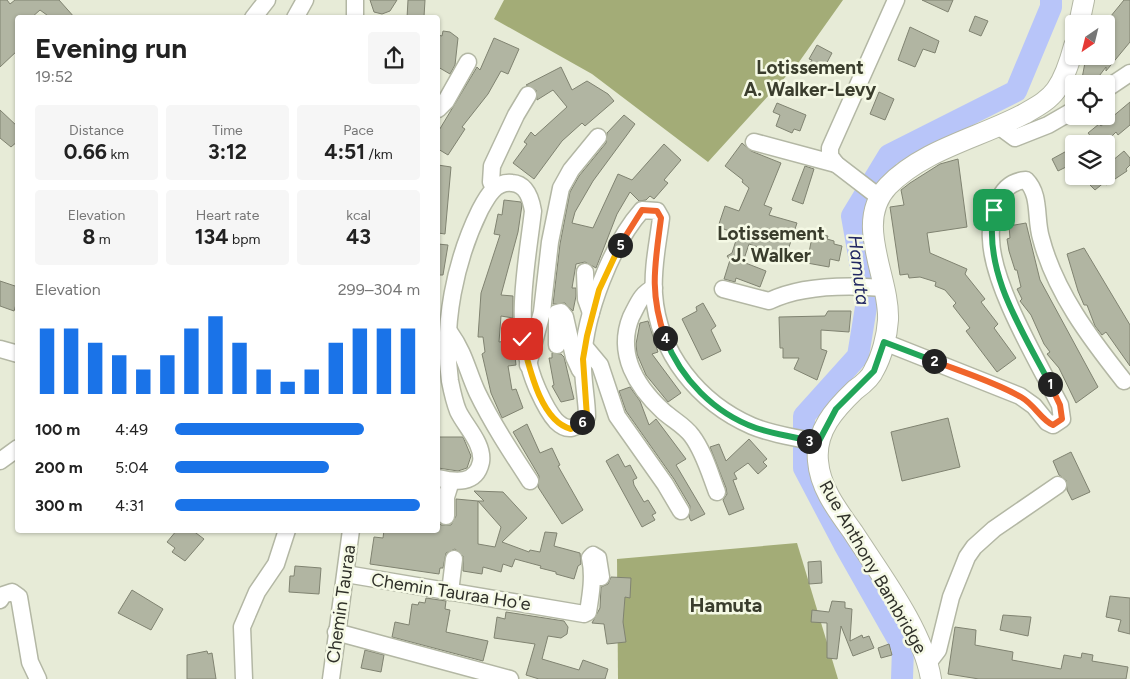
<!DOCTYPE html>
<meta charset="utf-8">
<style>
body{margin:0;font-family:Figtree,sans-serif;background:#f6f6f6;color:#222;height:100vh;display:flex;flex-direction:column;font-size:19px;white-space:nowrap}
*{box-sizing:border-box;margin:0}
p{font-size:16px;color:#767676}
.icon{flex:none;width:28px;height:28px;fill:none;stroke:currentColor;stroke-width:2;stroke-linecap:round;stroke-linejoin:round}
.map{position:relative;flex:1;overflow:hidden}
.details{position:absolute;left:15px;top:15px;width:425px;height:518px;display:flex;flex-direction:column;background:#fff;border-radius:5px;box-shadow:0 1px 4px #0004}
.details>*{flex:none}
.needle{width:32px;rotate:215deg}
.tools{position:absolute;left:1065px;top:15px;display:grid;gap:10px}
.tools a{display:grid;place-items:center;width:50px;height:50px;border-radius:5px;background:#fff;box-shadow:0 1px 4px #0004;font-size:25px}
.pin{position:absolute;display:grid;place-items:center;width:42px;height:42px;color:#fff;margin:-21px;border-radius:10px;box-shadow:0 2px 8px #0006}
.km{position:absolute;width:25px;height:25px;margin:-12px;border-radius:50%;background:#222;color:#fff;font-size:14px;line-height:25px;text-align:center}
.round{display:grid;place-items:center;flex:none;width:52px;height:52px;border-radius:5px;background:#f6f6f6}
.head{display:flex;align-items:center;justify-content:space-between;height:85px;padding:0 20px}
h1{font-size:28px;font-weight:700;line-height:38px}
.figures{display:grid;grid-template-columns:repeat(3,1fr);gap:8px;height:85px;padding:5px 20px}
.figures div{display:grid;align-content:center;border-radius:5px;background:#f6f6f6;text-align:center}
.figures b{font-size:21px;font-weight:700}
.figures small{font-size:14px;font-weight:400}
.figures p{font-size:14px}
.chart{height:140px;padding:10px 20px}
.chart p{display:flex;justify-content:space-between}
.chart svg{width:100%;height:90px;margin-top:5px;stroke:#1a73e8;stroke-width:6}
ul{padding:0 20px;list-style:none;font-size:16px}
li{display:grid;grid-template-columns:80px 60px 1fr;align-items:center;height:38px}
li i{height:12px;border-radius:6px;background:#1a73e8}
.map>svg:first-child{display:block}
.forest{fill:#a3ac77}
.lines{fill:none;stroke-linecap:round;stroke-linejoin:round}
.river{stroke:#b8c5f9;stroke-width:22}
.building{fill:#b1b5a2;stroke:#808371}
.minor-casing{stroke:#b3b7a4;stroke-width:19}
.major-casing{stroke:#b3b7a4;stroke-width:22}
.minor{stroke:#fff;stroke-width:16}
.major{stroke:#fff;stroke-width:20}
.split-1-casing{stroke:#fff;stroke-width:10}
.split-2-casing{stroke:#fff;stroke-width:10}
.split-3-casing{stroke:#fff;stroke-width:10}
.split-4-casing{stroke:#fff;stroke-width:10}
.split-5-casing{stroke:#fff;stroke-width:10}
.split-6-casing{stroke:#fff;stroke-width:10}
.split-7-casing{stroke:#fff;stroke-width:10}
.split-1{stroke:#22a559;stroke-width:6}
.split-2{stroke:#f0652b;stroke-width:6}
.split-3{stroke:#22a559;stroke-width:6}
.split-4{stroke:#22a559;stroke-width:6}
.split-5{stroke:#f0652b;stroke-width:6}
.split-6{stroke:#f5b400;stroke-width:6}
.split-7{stroke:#f5b400;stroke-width:6}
.labels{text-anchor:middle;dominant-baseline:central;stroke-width:5;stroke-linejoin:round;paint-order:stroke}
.street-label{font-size:18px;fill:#2f3029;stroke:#f5f9e5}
.neighbourhood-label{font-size:19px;font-weight:bold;fill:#3a3d2d;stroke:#f5f9e5}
.water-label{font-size:19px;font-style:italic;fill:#222863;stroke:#f5f9e5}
.quarter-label{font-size:20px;font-weight:bold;fill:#3a3d2d;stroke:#f5f9e5}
</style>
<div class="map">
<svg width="1130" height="679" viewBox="0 0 1130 679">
<rect width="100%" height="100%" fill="#e7ebd7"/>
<g class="forest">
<path d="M504,0H843L799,62L708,162L592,74L494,19Z"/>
<path d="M797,543L838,679H618L617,559Z"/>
</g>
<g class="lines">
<path class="river" d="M902,679L903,648L844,544L804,468V416L858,356L867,301L852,216L889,155L1016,91L1051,7V0"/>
</g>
<g class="building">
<path d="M0,0H7L10,4L15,0H59L75,18H51L40,10L31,18H18V50L0,67Z"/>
<path d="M370,0H397L390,11L382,14L374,12Z"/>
<path d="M408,0H425L424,17L407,18Z"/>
<path d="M922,0H953L948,12Z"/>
<path d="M1124,0H1130V42L1106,71V67L1093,84H1081L1086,57L1106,62V22Z"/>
<path d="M975,16L988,21L981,36L969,31Z"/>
<path d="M910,27L939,41L935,53L923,49L915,67L898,60Z"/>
<path d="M443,31L450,32L458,38L455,65L450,74L438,67V35L442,36Z"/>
<path d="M494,38L519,49L508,74L501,71L488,94L462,127L465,129L448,155L438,149V132L477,67L480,70Z"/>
<path d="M817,45L832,53L822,72L809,65L812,60L809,59Z"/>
<path d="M561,67L572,90L587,81L608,94L614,101L585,126L582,123L562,141L534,179L513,163L527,144L524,142L531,132L535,136L567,107L553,90L537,100L536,90L526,85Z"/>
<path d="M879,92L894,99L885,120L870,114Z"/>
<path d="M1130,102V125L1118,135L1116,132L1108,140L1106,137L1097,144L1088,133L1099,124L1101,126L1111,118Z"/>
<path d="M777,103L806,115L800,131L794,129L792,133L776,126L780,115L773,112Z"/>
<path d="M0,110L18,127V141L11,147L0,138Z"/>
<path d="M624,115L635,124L593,181L575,212L572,223L593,228L618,174L632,180L664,144L681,160L664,180L668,183L654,199L650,196L646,200L639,201L630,192L617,214L596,268L585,262L576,264L572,288H576V296L573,311L565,303L553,304L560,244L570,192L579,176L606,143L607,133Z"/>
<path d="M742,143L751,151L781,163L764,205L772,208L769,215L797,223L788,250L782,249L781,255L749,244L743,262L766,271L760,287L736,278L735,282L724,279L730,260L727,256L732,253L738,234L718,227L725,206L739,211L749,188L742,182L743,180L725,166Z"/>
<path d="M1074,147V163L1058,171L1052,159Z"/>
<path d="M1124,151L1130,158V165L1126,169L1127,171L1106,185V181L1095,190L1087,182L1094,176H1106V166Z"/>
<path d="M958,159L967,227L927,233L930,253L967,269L965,274L985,299L981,302L998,324L994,328L1016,358L997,372L966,331L970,328L953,306L956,303L945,290L935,286L936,282L920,277L909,278L908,274L900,275L890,207L904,205L901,190L910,183L940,164Z"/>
<path d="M438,165L451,167L445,234L438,233Z"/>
<path d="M805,166L814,169L803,204L792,200Z"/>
<path d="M504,200L521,202L522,205L518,232L501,295L513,296V318L501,316L499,342L513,340L516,365L508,366L512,390L516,389L523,408L502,418L491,393L482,354L485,352L483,337H478L481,293L500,235L494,234L498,214L502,215Z"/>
<path d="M1026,223L1040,280L1098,387L1076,403L1059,368L1047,354L1050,352L1044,344L1031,315L1020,301L1022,299L1017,289L1021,287L1017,270H1015L1009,251L1007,239L1010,238L1009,226Z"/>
<path d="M819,234L828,236L827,239L834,241V244L842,246L839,261L830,259L829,267L807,263L812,237L818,238Z"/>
<path d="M438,244L448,245L443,275H438Z"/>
<path d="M1084,248L1130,325V366L1106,332L1102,335L1095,326L1087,305H1084L1078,291L1067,254Z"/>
<path d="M0,281L18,287V298L14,311L0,306Z"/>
<path d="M703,303L716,326L711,330L721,351L702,360L682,319L697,311L696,307Z"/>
<path d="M828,311H851L849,332L821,330V349L827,351L817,380L794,369L799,358H783V348H780L779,317L825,316Z"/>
<path d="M648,321L658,352L652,354L681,393L668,402L646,375L637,354L636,344L640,323Z"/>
<path d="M552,353L561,354L564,357L574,399L561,402L552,386L554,385L549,358H552Z"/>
<path d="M630,387L640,401L649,425L656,419L686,459L676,465L705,514L691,521L689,517L690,506L674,479L626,411L619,391Z"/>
<path d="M948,418L960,467L902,481L891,432Z"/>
<path d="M527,424L540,453L552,448L560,465L558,466L583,510L562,524L538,487L539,476L513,432Z"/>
<path d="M438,437H463L471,456L467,468L458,471L438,468Z"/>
<path d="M749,439L767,459L763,462L767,466L758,474L748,463L734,473L737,479L733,480L744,509L729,515L723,500L727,494L726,488L710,447L719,444L726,461Z"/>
<path d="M1071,452L1090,492L1072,500L1067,490L1066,480L1059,475L1053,461Z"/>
<path d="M618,454L625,467L630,465L637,478L633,480L634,485L644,502L648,500L656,513L652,515L655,520L642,527L606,461Z"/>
<path d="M474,491L503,492L527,518L502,542L529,552L530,550L540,552L545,532L557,533L554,546L580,553L581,564L578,566L574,579L556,574V572L540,568L541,566L515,559L512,567L503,564L501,572L483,567L482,574L463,571V556L455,549L446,553L443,568H440L439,574L370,564L374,537L383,538L384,530H438V521L441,525H451L456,516V499L478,501V544L495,547L501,527L478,501H484Z"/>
<path d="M177,530H192L204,539L185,561L172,552L175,548L167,542Z"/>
<path d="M821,561L822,583L809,584L808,562Z"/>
<path d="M295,566L321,568L319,594L289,592L290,576H294Z"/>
<path d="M611,577L631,578L630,598L625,597L623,622L626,642L607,644L604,624L592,623L600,608L601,587L608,584Z"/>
<path d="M132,590L163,609L151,630L118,613Z"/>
<path d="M1110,596L1130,598V634L1118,631L1121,620L1106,617Z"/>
<path d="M426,598L446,601L445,609L450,610L446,632L488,641L483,661L392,637L395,622L409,625L412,604L418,605L419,602L425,603Z"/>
<path d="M832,601L845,602V608L852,609L850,641L862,635L863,638L869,636L874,648L853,656L841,626L837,659L827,658V623L811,622L812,610L829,612Z"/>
<path d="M506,612L564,621L568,627L567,634L561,638L548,636L542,659L579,670L583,660L608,669L605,679H539L526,675L535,644L494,638L497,617L505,619Z"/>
<path d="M1003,615L1031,617L1028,636L1000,630Z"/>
<path d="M955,627L976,630L975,645L1013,652L1012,660L1061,669L1064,655L1081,658L1082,653L1093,655L1092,661L1128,667L1126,679H979L948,674Z"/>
<path d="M889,644L892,655L881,658L878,648Z"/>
<path d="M365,650L384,655L381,672L361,668Z"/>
<path d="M207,651L208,654L212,653L216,679H187V655Z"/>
</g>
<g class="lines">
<defs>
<g id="minor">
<path d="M355,0V18"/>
<path d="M253,18L267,0"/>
<path d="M295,18L305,0"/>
<path d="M1106,89L1130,73"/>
<path d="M438,109L446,101L468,62"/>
<path d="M1000,127L1015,138L1048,125L1074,110"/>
<path d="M754,142L836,164"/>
<path d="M494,188L491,182L492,166L516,115L528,95"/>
<path d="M879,197L836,164L830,156V148L896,0"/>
<path d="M585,272L586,299L591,313"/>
<path d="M654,288C641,293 637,306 631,317C616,354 637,387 663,411C673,420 685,426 692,436C704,452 710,474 717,492"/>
<path d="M723,289L769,301C802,285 848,285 884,288"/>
<path d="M450,333C465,354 467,370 477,392C492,423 511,452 530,481"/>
<path d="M884,342L1020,396L1034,406L1047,422L1053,425L1062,419L1060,405C1038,362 992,285 991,239C990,227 993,213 998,202C1003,189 1012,181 1026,180C1041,195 1035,219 1041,238C1055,292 1090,338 1124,381"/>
<path d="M557,345V313L561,312L565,317L574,357L580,370"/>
<path d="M585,347L600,365L617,416L665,484L681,511"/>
<path d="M0,349L18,354"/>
<path d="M528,365L542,312L550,242L561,188L571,170L598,137"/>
<path d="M0,461L18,448"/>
<path d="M438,478C455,482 476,485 481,462C484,444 465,426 458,411C454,401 452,391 450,381C442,325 455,261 480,210C487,197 495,181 512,183C527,184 531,199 533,211C526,271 512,330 537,388C542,399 547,411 556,421C568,433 577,428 587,417C587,398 582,379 583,360C585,314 611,245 642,210L657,211L661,218C658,243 652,268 654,294C658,353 699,403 752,426C773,435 796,437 818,443"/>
<path d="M446,516V497L451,481"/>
<path d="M346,574L584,614L588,612C591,594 594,575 590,558L593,555L598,558L601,577"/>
<path d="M450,592L454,559"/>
<path d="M0,600L3,595L12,592L19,597L30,662L38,679"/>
<path d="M336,632L510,679"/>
<path d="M928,663L938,650L951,597L967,557L974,547L994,529L1058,485"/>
<path d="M244,679L242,627L257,592L276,564L287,530"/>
<path d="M331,679L351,530"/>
</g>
<g id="major">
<path d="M1079,24L1084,0"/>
<path d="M931,679C923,630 880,574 853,532C838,511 820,488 818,461C815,431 835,409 855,390C862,385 871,378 874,370C882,356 887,336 888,320C890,277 853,223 888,186C924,149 979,138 1024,114C1036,107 1048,101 1056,90C1065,77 1070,61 1074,46"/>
</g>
</defs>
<use href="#minor" class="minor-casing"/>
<use href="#major" class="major-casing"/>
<use href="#minor" class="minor"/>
<use href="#major" class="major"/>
</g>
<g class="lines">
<defs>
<path id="split-1" d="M994,210C982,271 1023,332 1050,384"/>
<path id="split-2" d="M934,361C962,372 995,382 1021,397C1035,405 1041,420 1053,425L1062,419L1060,405L1050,384"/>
<path id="split-3" d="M809,441L818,443L836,409L874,371L884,342L934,361"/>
<path id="split-4" d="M665,338C681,379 714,413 756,428C773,434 791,436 809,441"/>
<path id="split-5" d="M620,245L642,210L657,211L661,218C655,265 649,291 665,338"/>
<path id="split-6" d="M582,422L587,417L583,359L587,336L599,290L620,245"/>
<path id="split-7" d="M522,339C529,366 540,421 571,429L582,422"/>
</defs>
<use href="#split-1" class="split-1-casing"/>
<use href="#split-2" class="split-2-casing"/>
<use href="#split-3" class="split-3-casing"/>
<use href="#split-4" class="split-4-casing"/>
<use href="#split-5" class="split-5-casing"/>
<use href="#split-6" class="split-6-casing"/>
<use href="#split-7" class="split-7-casing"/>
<use href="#split-1" class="split-1"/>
<use href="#split-2" class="split-2"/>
<use href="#split-3" class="split-3"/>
<use href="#split-4" class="split-4"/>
<use href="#split-5" class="split-5"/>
<use href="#split-6" class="split-6"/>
<use href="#split-7" class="split-7"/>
</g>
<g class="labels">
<g class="street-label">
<text transform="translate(873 567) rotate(60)">Rue Anthony Bambridge</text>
<text transform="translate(451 592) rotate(9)">Chemin Tauraa Ho'e</text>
<text transform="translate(341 604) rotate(-82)">Chemin Tauraa</text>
</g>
<g class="neighbourhood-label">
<text x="810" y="67">Lotissement<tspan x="810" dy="22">A. Walker-Levy</tspan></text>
<text x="771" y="233">Lotissement<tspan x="771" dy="22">J. Walker</tspan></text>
</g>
<g class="water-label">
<text transform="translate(859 270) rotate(83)">Hamuta</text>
</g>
<g class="quarter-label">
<text x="726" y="605">Hamuta</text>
</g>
</g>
</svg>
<div class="tools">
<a><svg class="needle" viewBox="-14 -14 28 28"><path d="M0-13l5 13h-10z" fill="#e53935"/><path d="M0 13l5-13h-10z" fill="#767676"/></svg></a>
<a><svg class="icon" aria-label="locate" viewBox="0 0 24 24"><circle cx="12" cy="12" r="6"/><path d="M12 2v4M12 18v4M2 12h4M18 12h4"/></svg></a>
<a><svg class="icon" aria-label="layers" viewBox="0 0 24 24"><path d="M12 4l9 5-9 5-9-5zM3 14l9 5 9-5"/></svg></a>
</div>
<div class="pin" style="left:994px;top:210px;background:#1e9e55"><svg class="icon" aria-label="arrive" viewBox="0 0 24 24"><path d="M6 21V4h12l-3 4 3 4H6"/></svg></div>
<div class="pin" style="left:522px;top:339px;background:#d93025"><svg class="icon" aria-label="check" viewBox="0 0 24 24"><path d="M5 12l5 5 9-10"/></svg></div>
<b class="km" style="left:1050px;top:384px">1</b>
<b class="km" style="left:934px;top:361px">2</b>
<b class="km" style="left:809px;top:441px">3</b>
<b class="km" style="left:665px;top:338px">4</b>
<b class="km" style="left:620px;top:245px">5</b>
<b class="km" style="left:582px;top:422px">6</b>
<section class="details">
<div class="head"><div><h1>Evening run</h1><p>19:52</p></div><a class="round"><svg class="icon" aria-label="share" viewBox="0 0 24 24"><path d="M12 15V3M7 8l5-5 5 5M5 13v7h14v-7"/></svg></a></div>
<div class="figures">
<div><p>Distance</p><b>0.66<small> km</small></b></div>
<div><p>Time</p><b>3:12</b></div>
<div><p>Pace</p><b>4:51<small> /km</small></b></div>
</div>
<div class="figures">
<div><p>Elevation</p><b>8<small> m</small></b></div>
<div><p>Heart rate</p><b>134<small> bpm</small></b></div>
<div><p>kcal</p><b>43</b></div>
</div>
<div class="chart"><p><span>Elevation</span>299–304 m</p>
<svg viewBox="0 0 160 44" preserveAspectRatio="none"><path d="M5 44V12M15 44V12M25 44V19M35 44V25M45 44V32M55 44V25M65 44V12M75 44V6M85 44V19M95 44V32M105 44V38M115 44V32M125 44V19M135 44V12M145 44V12M155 44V12"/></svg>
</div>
<ul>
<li><b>100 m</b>4:49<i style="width:77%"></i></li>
<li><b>200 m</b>5:04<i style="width:63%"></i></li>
<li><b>300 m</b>4:31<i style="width:100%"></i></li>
</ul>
</section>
</div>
